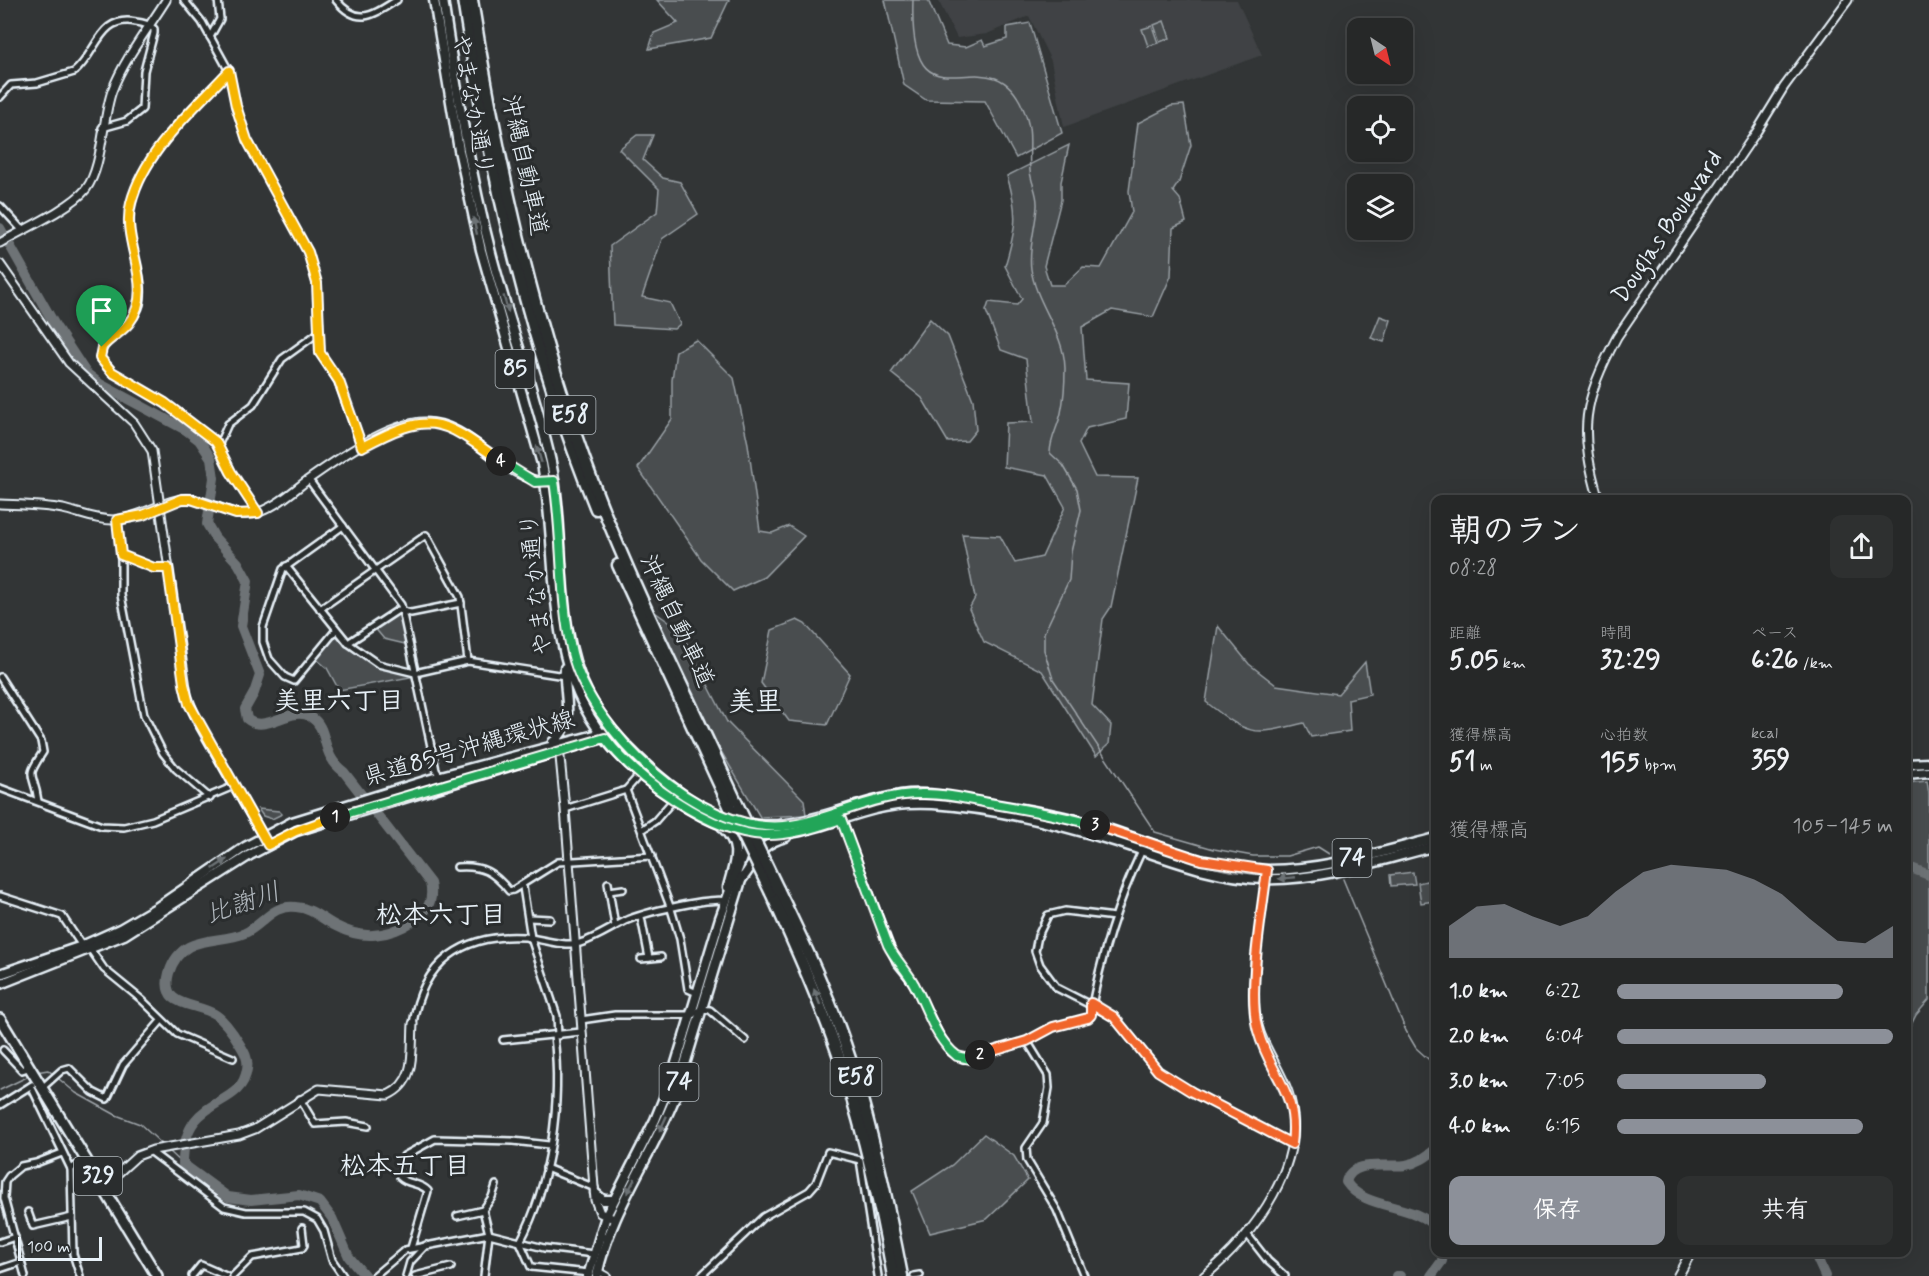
<!DOCTYPE html>
<html lang="ja">
<meta charset="utf-8">
<style>
body{margin:0;font-family:Mynerve,"Klee One",sans-serif;background:#2e3030;color:#f1f3f6;height:100vh;display:flex;flex-direction:column;font-size:22px;white-space:nowrap}
*{box-sizing:border-box;margin:0}
p{font-size:20px;color:#a4a6a8}
.icon{flex:none;width:33px;height:33px;fill:none;stroke:currentColor;stroke-width:2;stroke-linecap:round;stroke-linejoin:round}
.map{position:relative;flex:1;overflow:hidden}
.side{position:absolute;left:1431px;top:495px;width:480px;height:762px;display:flex;flex-direction:column;background:#262828;border-radius:12px;box-shadow:0 6px 24px #0002,0 0 0 2px #424445}
.side>*{flex:none}
.needle{width:39px;rotate:145deg}
.buttons{position:absolute;left:1347px;top:18px;display:grid;gap:12px}
.buttons a{display:grid;place-items:center;width:66px;height:66px;border-radius:12px;background:#262828;box-shadow:0 6px 24px #0002,0 0 0 2px #424445;font-size:30px}
.scale{position:absolute;left:18px;bottom:15px;width:84px;box-sizing:border-box;padding-left:6px;border:3px solid #e8f1f8;border-top:0;font-size:16px;line-height:21px;white-space:nowrap;color:#e8f1f8;-webkit-text-stroke:4px #2a2d2e;paint-order:stroke}
.pin{position:absolute;display:grid;place-items:center;width:51px;height:51px;color:#fff;margin:-62px -26px;border-radius:50% 50% 50% 0;rotate:-45deg;box-shadow:0 0 6px #0007}
.pin .icon{rotate:45deg}
.km{position:absolute;width:30px;height:30px;margin:-15px;border-radius:50%;background:#222;color:#fff;font-size:16px;line-height:30px;text-align:center}
.round{display:grid;place-items:center;flex:none;width:63px;height:63px;border-radius:12px;background:#2e3030}
.overview{display:flex;align-items:center;justify-content:space-between;height:102px;padding:0 18px}
h1{font-size:33px;font-weight:700;line-height:45px}
.metrics{display:grid;grid-template-columns:repeat(3,1fr);gap:9px;height:102px;padding:6px 18px}
.metrics div{display:grid;align-content:center}
.metrics b{font-size:26px;font-weight:700}
.metrics small{font-size:16px;font-weight:400}
.metrics p{font-size:16px}
.chart{height:168px;padding:12px 18px}
.chart p{display:flex;justify-content:space-between}
.chart svg{width:100%;height:108px;margin-top:6px;fill:#8c9099;opacity:.7}
.action{display:flex;gap:12px;margin-top:auto;padding:12px 18px}
.action a{flex:1;height:69px;border-radius:12px;background:#8c9099;color:#fff;font-size:24px;font-weight:700;line-height:69px;text-align:center}
.action a+a{background:#2e3030;color:#f1f3f6}
ul{padding:0 18px;list-style:none;font-size:20px}
li{display:grid;grid-template-columns:96px 72px 1fr;align-items:center;height:45px}
li i{height:15px;border-radius:8px;background:#8c9099}
.map>svg:first-child{display:block}
.built{fill:#3f4244}
.green{fill:#494d4f;stroke:#989fa4;stroke-width:1.5}
.lines{fill:none;stroke-linecap:round;stroke-linejoin:round}
.stream{stroke:#9fa5aa;stroke-width:1.5}
.river{stroke:#6e7376;stroke-width:10}
.minor-casing{stroke:#e8f1f8;stroke-width:10}
.tertiary-casing{stroke:#e8f1f8;stroke-width:11}
.secondary-casing{stroke:#e8f1f8;stroke-width:12}
.primary-casing{stroke:#e8f1f8;stroke-width:13}
.trunk-casing{stroke:#e8f1f8;stroke-width:14}
.motorway-casing{stroke:#e8f1f8;stroke-width:15}
.minor{stroke:#2a2d2e;stroke-width:5}
.tertiary{stroke:#2a2d2e;stroke-width:7}
.secondary{stroke:#2a2d2e;stroke-width:8}
.primary{stroke:#2a2d2e;stroke-width:8}
.trunk{stroke:#2a2d2e;stroke-width:9}
.motorway{stroke:#2a2d2e;stroke-width:10}
.motorway-bridge-casing{stroke:#e8f1f8;stroke-width:15;stroke-linecap:butt}
.motorway-bridge{stroke:#2a2d2e;stroke-width:10}
.oneway{fill:#6c7275}
.split-1-casing{stroke:#fff;stroke-width:12}
.split-2-casing{stroke:#fff;stroke-width:12}
.split-3-casing{stroke:#fff;stroke-width:12}
.split-4-casing{stroke:#fff;stroke-width:12}
.split-5-casing{stroke:#fff;stroke-width:12}
.split-1{stroke:#f5b400;stroke-width:8}
.split-2{stroke:#22a559;stroke-width:8}
.split-3{stroke:#f0652b;stroke-width:8}
.split-4{stroke:#22a559;stroke-width:8}
.split-5{stroke:#f5b400;stroke-width:8}
.labels{text-anchor:middle;dominant-baseline:central;stroke-width:6;stroke-linejoin:round;paint-order:stroke}
.shield{fill:#2a2d2e;stroke:#afb6bb;stroke-width:1.5}
.shield-label{font-size:22px;font-weight:bold;fill:#e8f1f8}
.street-label{font-size:24px;fill:#e8f1f8;stroke:#2a2d2e}
.neighbourhood-label{font-size:26px;font-weight:bold;fill:#e8f1f8;stroke:#2a2d2e}
.water-label{font-size:26px;font-style:italic;fill:#b1b8be;stroke:#2a2d2e}
.quarter-label{font-size:27px;font-weight:bold;fill:#e8f1f8;stroke:#2a2d2e}
</style>
<div class="map">
<svg width="1929" height="1276" viewBox="0 0 1929 1276">
<rect width="100%" height="100%" fill="#323536"/>
<filter id="ink" filterUnits="userSpaceOnUse"><feTurbulence type="fractalNoise" baseFrequency=".0167" numOctaves="2"/><feDisplacementMap in="SourceGraphic" scale="12" xChannelSelector="R" yChannelSelector="G"/><feConvolveMatrix kernelMatrix="1 2 1 2 8 2 1 2 1" color-interpolation-filters="sRGB"/></filter>
<g filter="url(#ink)">
<path class="built" d="M938,0H1237L1262,55L1064,127L1051,61L1029,16L987,34L957,38Z"/>
<g class="green">
<path d="M657,0H729L711,38L649,49L654,33L678,23Z"/>
<path d="M885,0H928L947,45L966,47L982,40L985,46L1007,39V27L1030,23L1062,133L1016,158L985,101L926,100L904,85Z"/>
<path d="M1164,21L1170,38L1160,42L1154,25Z"/>
<path d="M1152,26L1158,43L1148,46L1142,29Z"/>
<path d="M1184,105L1191,145L1179,182L1173,191L1180,199L1186,222L1173,228L1171,276L1153,317L1112,310L1082,327L1086,380L1129,383L1126,419L1087,428L1079,444L1095,477L1138,478L1111,607L1103,619L1092,705L1111,725L1109,744L1096,756L1042,671L984,642L969,609L975,598L962,534L1000,536L1015,563L1042,557L1065,507L1047,475L1004,467L1006,423L1033,422L1026,359L1001,350L986,311L989,302L1017,305L1022,299L1005,266C1016,229 1019,214 1007,176L1069,145L1061,182V200L1044,266L1050,285H1064L1083,267L1101,268L1132,212L1129,191L1138,123L1171,106Z"/>
<path d="M637,135H653L643,160L663,178L680,182L698,214L662,239L642,297L670,303L680,324L674,329L613,325L610,246L657,212L659,189L619,149Z"/>
<path d="M1380,316L1391,320L1384,342L1371,338Z"/>
<path d="M930,319L948,336L973,400L976,430L967,441L948,442L922,398L891,373Z"/>
<path d="M696,340L734,378L748,444L760,531L772,533L789,526L804,536L764,577L733,591L701,559L638,468L672,419V380L676,351Z"/>
<path d="M402,610L409,645L384,639L373,626Z"/>
<path d="M652,610L680,630L727,722L804,800L806,815L760,817L703,721Z"/>
<path d="M797,620L805,624L850,674L827,725L789,721L761,683L772,630Z"/>
<path d="M1218,626L1249,664L1276,685L1338,694L1365,662L1370,694L1348,699L1350,731L1311,737L1304,723C1252,736 1249,736 1206,702Z"/>
<path d="M336,630L366,658L415,673L416,676L339,690L327,668L314,657Z"/>
<path d="M1927,781L1929,794V1000L1916,1015L1907,1033V783Z"/>
<path d="M258,809L279,811L282,814L272,819L263,816Z"/>
<path d="M1413,872L1415,884L1391,886L1390,875Z"/>
<path d="M1431,880L1434,901L1421,903L1418,883Z"/>
<path d="M984,1134L1014,1156L1028,1180L987,1219L930,1233L912,1191L952,1165Z"/>
</g>
<g class="lines">
<g class="stream">
<path d="M913,0C908,140 989,27 1023,108C1034,133 1028,146 1030,171C1031,183 1038,193 1037,206C1036,226 1028,249 1031,269C1036,304 1064,332 1065,368C1065,383 1064,399 1061,413C1058,427 1050,439 1050,453L1063,465L1077,489L1081,510L1071,552L1069,580L1044,633V650L1053,679L1155,832L1214,849L1253,856H1287L1318,847L1329,854"/>
<path d="M1343,879L1406,1031L1416,1048L1436,1066"/>
<path d="M36,1072L48,1070L76,1093L116,1115L140,1124L164,1146"/>
<path d="M0,1090L29,1076"/>
<path d="M168,1150L183,1164"/>
</g>
<g class="river">
<path d="M0,228L56,327L86,373L100,384L186,430L199,440L211,458L214,478L207,524L215,538L238,563L248,581L241,626L260,675L254,693L245,709L247,719C266,735 291,704 311,717C330,729 319,754 344,772L430,883C434,900 428,912 413,921C389,937 362,940 336,926C322,919 312,908 296,907C272,904 264,924 245,933C217,945 182,932 169,973C159,1009 198,1002 216,1015C226,1022 233,1033 239,1043C244,1051 249,1059 247,1069C241,1112 183,1092 183,1164L228,1197L251,1200L299,1195L320,1202L332,1218L349,1257L365,1276"/>
<path d="M1906,866L1929,875"/>
<path d="M1436,1149C1426,1157 1418,1163 1406,1165C1389,1168 1351,1158 1346,1182C1365,1211 1413,1202 1436,1228"/>
<path d="M1814,1252L1825,1276"/>
<path d="M1396,1276H1400"/>
<path d="M1431,1276L1442,1261L1443,1252"/>
</g>
<defs>
<g id="minor">
<path d="M184,0L202,22L229,71L236,106L247,140L308,252L317,283L320,353L338,381L362,447"/>
<path d="M336,0C358,27 373,15 397,0"/>
<path d="M210,37L220,19L218,0"/>
<path d="M229,71C191,111 123,170 130,231C132,254 145,280 140,304C133,328 103,334 100,358L112,372L165,403L216,442L231,472L258,513"/>
<path d="M0,97L11,85L37,83L74,72C97,54 99,14 136,22C143,23 149,24 154,29V33L144,71L142,109L127,121L102,128"/>
<path d="M0,206L22,230"/>
<path d="M218,446L228,424L253,405L282,359L318,333"/>
<path d="M309,480L401,605L436,770L441,778"/>
<path d="M117,520L121,555V595L144,715L163,753L176,769L210,798"/>
<path d="M121,555L155,568H168"/>
<path d="M286,566L348,643L378,664L415,673L468,661L565,676"/>
<path d="M320,609L426,535L460,597L468,661"/>
<path d="M336,630L294,681L285,677L269,659L263,642V627L283,569L343,526"/>
<path d="M348,643L398,610L411,613L461,603"/>
<path d="M0,677L41,741L43,752C24,781 34,770 38,801"/>
<path d="M0,788L102,826L124,827L153,820L234,786"/>
<path d="M626,790L671,909L680,939L688,989L697,993"/>
<path d="M565,809L626,790L641,773"/>
<path d="M841,818L896,962L914,984L939,1034L951,1052L963,1059L1027,1041L1053,1027L1090,1017C1100,958 1117,903 1143,848"/>
<path d="M643,829L655,821L675,798"/>
<path d="M457,867C482,865 494,872 509,891L513,890L558,862L652,856"/>
<path d="M608,883L615,926"/>
<path d="M523,887L531,938L557,1016L558,1036"/>
<path d="M609,891L623,889"/>
<path d="M0,896L62,916L82,946"/>
<path d="M641,917L649,958"/>
<path d="M1115,917L1065,911L1048,915L1038,936L1035,951L1040,965L1057,988L1114,1017L1158,1071L1192,1092L1292,1144"/>
<path d="M529,918L550,919"/>
<path d="M91,950L104,969L142,1000L177,1034L233,1058"/>
<path d="M641,959L661,957"/>
<path d="M581,1020L615,1015H692L701,1009L710,1010L745,1040"/>
<path d="M413,1024C422,962 463,933 525,937C541,939 564,947 580,943C596,938 609,929 625,921C642,913 709,897 727,901"/>
<path d="M554,1036C562,1102 551,1184 520,1242L531,1267L589,1273"/>
<path d="M503,1040L581,1032"/>
<path d="M1027,1041L1048,1075L1049,1088L1043,1123L1026,1148L1027,1160L1057,1210L1084,1276"/>
<path d="M3,1050L22,1070L25,1069"/>
<path d="M31,1086L71,1169L73,1254L80,1276"/>
<path d="M42,1088L62,1070L69,1068L93,1092L107,1099L123,1065L161,1021"/>
<path d="M300,1099L315,1124L346,1122L368,1126"/>
<path d="M0,1105L32,1085"/>
<path d="M150,1151L224,1207L246,1212H304L317,1219L324,1231L332,1260L343,1276"/>
<path d="M546,1168L595,1188"/>
<path d="M71,1169L87,1158"/>
<path d="M483,1210L489,1234L484,1276"/>
<path d="M28,1212L33,1226L72,1217"/>
<path d="M457,1216L483,1210L492,1197L496,1185"/>
<path d="M1247,1234L1268,1261L1285,1276"/>
<path d="M0,1242L15,1237"/>
<path d="M411,1248L428,1191C420,1182 408,1185 400,1177L404,1156L435,1139L513,1141L549,1145"/>
<path d="M0,1269L21,1262"/>
<path d="M598,1271L607,1276"/>
<path d="M25,1276L4,1198L5,1182L9,1176L21,1166L36,1163L62,1153"/>
<path d="M192,1276L201,1265L226,1276"/>
<path d="M233,1276L252,1257L302,1248L304,1245L302,1228"/>
<path d="M374,1276L405,1250L489,1234L544,1248L594,1254"/>
<path d="M406,1276L410,1262L426,1245"/>
<path d="M415,1276L451,1267"/>
<path d="M701,1276L763,1217L809,1191L816,1183L828,1152L860,1160L878,1276"/>
<path d="M914,1276L920,1275"/>
</g>
<g id="tertiary">
<path d="M0,243C22,230 71,208 86,189C103,167 102,119 112,91C124,59 148,29 166,0"/>
<path d="M0,264L69,363L134,423L152,451L187,695L197,721L265,840"/>
<path d="M1599,500C1578,430 1583,401 1617,337L1757,131L1784,87L1848,0"/>
<path d="M0,504C21,505 42,505 63,509C80,513 99,521 116,520C142,518 167,497 190,499C214,501 234,521 259,512C276,506 291,493 305,482C333,462 389,422 425,422C474,422 501,483 549,481"/>
<path d="M556,752L560,757L565,809L595,1200L600,1213L614,1219"/>
<path d="M104,1186L137,1156L153,1150L239,1135L255,1129L319,1089L388,1095C417,1082 411,1051 413,1024"/>
<path d="M1204,1276C1254,1237 1311,1159 1288,1092C1277,1061 1255,1038 1254,1003C1252,967 1262,913 1266,876"/>
</g>
<path id="secondary" d="M1678,1276L1691,1252"/>
<g id="primary">
<path d="M434,0L459,150L481,250L542,464C561,561 540,668 613,748C645,783 703,825 750,833C794,841 834,819 875,809C894,804 914,803 933,804C994,808 1059,824 1117,842C1164,857 1213,878 1264,879C1321,881 1380,860 1436,846"/>
<path d="M443,0C455,83 469,168 490,249C508,320 535,390 551,462C567,538 552,623 588,694C611,739 679,801 726,818C786,841 842,804 901,795C925,791 949,797 974,801C1014,808 1055,813 1094,825C1150,841 1208,871 1267,870C1324,870 1381,852 1436,838"/>
<path d="M553,742C577,725 563,694 565,668"/>
<path d="M1906,764L1929,763"/>
<path d="M1906,774L1929,772"/>
<path d="M723,828C743,848 734,862 728,887"/>
<path d="M741,880C758,860 756,845 786,837"/>
<path d="M0,974L82,946L120,929L156,908L245,847L292,822L441,776L606,732"/>
<path d="M0,984L124,935L250,855L296,831L608,736"/>
<path d="M595,1193L603,1200H613"/>
<path d="M588,1276L606,1216L655,1120L670,1083L720,918L748,841"/>
<path d="M597,1276C610,1211 651,1158 675,1097L742,877"/>
</g>
<path id="trunk" d="M0,1019L157,1276"/>
<g id="motorway">
<path d="M463,0C490,174 529,345 596,509"/>
<path d="M472,0C498,166 535,331 595,488C637,598 691,701 739,808"/>
<path d="M618,565L730,808"/>
<path d="M778,889C807,949 836,1010 855,1075C875,1141 889,1208 902,1276"/>
<path d="M771,893C798,953 825,1013 845,1075C866,1141 881,1209 893,1276"/>
</g>
</defs>
<use href="#minor" class="minor-casing"/>
<use href="#tertiary" class="tertiary-casing"/>
<use href="#secondary" class="secondary-casing"/>
<use href="#primary" class="primary-casing"/>
<use href="#trunk" class="trunk-casing"/>
<use href="#motorway" class="motorway-casing"/>
<use href="#minor" class="minor"/>
<use href="#tertiary" class="tertiary"/>
<use href="#secondary" class="secondary"/>
<use href="#primary" class="primary"/>
<use href="#trunk" class="trunk"/>
<use href="#motorway" class="motorway"/>
<defs>
<g id="motorway-bridge">
<path d="M730,808L771,893"/>
<path d="M739,808L778,889"/>
</g>
</defs>
<use href="#motorway-bridge" class="motorway-bridge-casing"/>
<use href="#motorway-bridge" class="motorway-bridge"/>
</g>
<defs><path id="oneway-solid" d="M-6-.8H1V-3.2L6.5 0L1 3.2V.8H-6Z" transform="scale(1.5)"/></defs>
<g class="oneway">
<use href="#oneway-solid" transform="translate(475 226) rotate(-103)"/>
<use href="#oneway-solid" transform="translate(506 304) rotate(74)"/>
<use href="#oneway-solid" transform="translate(539 454) rotate(-106)"/>
<use href="#oneway-solid" transform="translate(220 864) rotate(-34)"/>
<use href="#oneway-solid" transform="translate(1287 878) rotate(175)"/>
<use href="#oneway-solid" transform="translate(817 997) rotate(-111)"/>
<use href="#oneway-solid" transform="translate(663 1124) rotate(115)"/>
<use href="#oneway-solid" transform="translate(631 1186) rotate(118)"/>
</g>
</g>
<g class="lines" filter="url(#ink)">
<defs>
<path id="split-1" d="M102,347L100,358L112,372L165,403L216,442L231,472L258,513L236,514L191,499H182L143,515L117,520L121,555L154,568H168L184,684L189,704L268,845L296,831L335,817"/>
<path id="split-2" d="M335,817L605,738C637,780 711,833 764,835C791,836 816,827 841,819L888,945C896,961 907,970 914,984C928,1009 934,1038 957,1056L970,1059L980,1055"/>
<path id="split-3" d="M980,1055L1027,1041L1053,1027L1088,1018L1091,1015V1003L1114,1017L1158,1071L1192,1092L1292,1144C1299,1091 1270,1076 1258,1031C1247,993 1262,912 1267,870L1201,860L1095,825"/>
<path id="split-4" d="M501,461L535,482L554,481C563,538 559,597 572,653C591,731 699,834 784,826C830,821 872,794 920,794C943,793 966,799 988,803C1023,809 1060,815 1095,825"/>
<path id="split-5" d="M102,347C110,338 122,332 129,323C157,286 120,243 131,203C145,150 193,110 229,71L236,106L247,140L308,252L317,283L320,353L339,381L362,447C431,410 440,418 501,461"/>
</defs>
<use href="#split-1" class="split-1-casing"/>
<use href="#split-2" class="split-2-casing"/>
<use href="#split-3" class="split-3-casing"/>
<use href="#split-4" class="split-4-casing"/>
<use href="#split-5" class="split-5-casing"/>
<use href="#split-1" class="split-1"/>
<use href="#split-2" class="split-2"/>
<use href="#split-3" class="split-3"/>
<use href="#split-4" class="split-4"/>
<use href="#split-5" class="split-5"/>
</g>
<g class="labels">
<g class="shield">
<rect x="495.5" y="350" width="39" height="38" rx="4.5"/>
<rect x="544.5" y="396" width="51" height="38" rx="4.5"/>
<rect x="1332.5" y="839" width="39" height="38" rx="4.5"/>
<rect x="830.5" y="1058" width="51" height="38" rx="4.5"/>
<rect x="659.5" y="1063" width="39" height="38" rx="4.5"/>
<rect x="74" y="1157" width="48" height="38" rx="4.5"/>
</g>
<g class="shield-label">
<text x="515" y="369">85</text>
<text x="570" y="415">E58</text>
<text x="1352" y="858">74</text>
<text x="856" y="1077">E58</text>
<text x="679" y="1082">74</text>
<text x="98" y="1176">329</text>
</g>
<g class="street-label">
<text transform="translate(472 105) rotate(80)">やまなか通り</text>
<text transform="translate(524 165) rotate(78)">沖縄自動車道</text>
<text transform="translate(1668 227) rotate(-56)">Douglas Boulevard</text>
<text transform="translate(537 584) rotate(-96)">やまなか通り</text>
<text transform="translate(676 621) rotate(65)">沖縄自動車道</text>
<text transform="translate(469 749) rotate(-16)">県道85号沖縄環状線</text>
</g>
<g class="neighbourhood-label">
<text x="339" y="702">美里六丁目</text>
<text x="441" y="916">松本六丁目</text>
<text x="405" y="1167">松本五丁目</text>
</g>
<g class="water-label">
<text transform="translate(243 904) rotate(-19)">比謝川</text>
</g>
<g class="quarter-label">
<text x="755" y="702">美里</text>
</g>
</g>
</svg>
<div class="buttons">
<a><svg class="needle" viewBox="-14 -14 28 28"><path d="M0-13l5 13h-10z" fill="#e53935"/><path d="M0 13l5-13h-10z" fill="#a4a6a8"/></svg></a>
<a><svg class="icon" aria-label="locate" viewBox="0 0 24 24"><circle cx="12" cy="12" r="6"/><path d="M12 2v4M12 18v4M2 12h4M18 12h4"/></svg></a>
<a><svg class="icon" aria-label="layers" viewBox="0 0 24 24"><path d="M12 4l9 5-9 5-9-5zM3 14l9 5 9-5"/></svg></a>
</div>
<div class="scale">100 m</div>
<div class="pin" style="left:102px;top:347px;background:#1e9e55"><svg class="icon" aria-label="arrive" viewBox="0 0 24 24"><path d="M6 21V4h12l-3 4 3 4H6"/></svg></div>
<b class="km" style="left:335px;top:817px">1</b>
<b class="km" style="left:980px;top:1055px">2</b>
<b class="km" style="left:1095px;top:825px">3</b>
<b class="km" style="left:501px;top:461px">4</b>
<section class="side">
<div class="overview"><div><h1>朝のラン</h1><p>08:28</p></div><a class="round"><svg class="icon" aria-label="share" viewBox="0 0 24 24"><path d="M12 15V3M7 8l5-5 5 5M5 13v7h14v-7"/></svg></a></div>
<div class="metrics">
<div><p>距離</p><b>5.05<small> km</small></b></div>
<div><p>時間</p><b>32:29</b></div>
<div><p>ペース</p><b>6:26<small> /km</small></b></div>
</div>
<div class="metrics">
<div><p>獲得標高</p><b>51<small> m</small></b></div>
<div><p>心拍数</p><b>155<small> bpm</small></b></div>
<div><p>kcal</p><b>359</b></div>
</div>
<div class="chart"><p><span>獲得標高</span>105–145 m</p>
<svg viewBox="0 0 160 44" preserveAspectRatio="none"><path d="M0 44V31L10 23L20 22L30 27L40 31L50 27L60 17L70 9L80 6L90 7L100 8L110 12L120 18L130 28L140 37L150 38L160 31V44z"/></svg>
</div>
<ul>
<li><b>1.0 km</b>6:22<i style="width:82%"></i></li>
<li><b>2.0 km</b>6:04<i style="width:100%"></i></li>
<li><b>3.0 km</b>7:05<i style="width:54%"></i></li>
<li><b>4.0 km</b>6:15<i style="width:89%"></i></li>
</ul>
<div class="action"><a>保存</a><a>共有</a></div>
</section>
</div>
